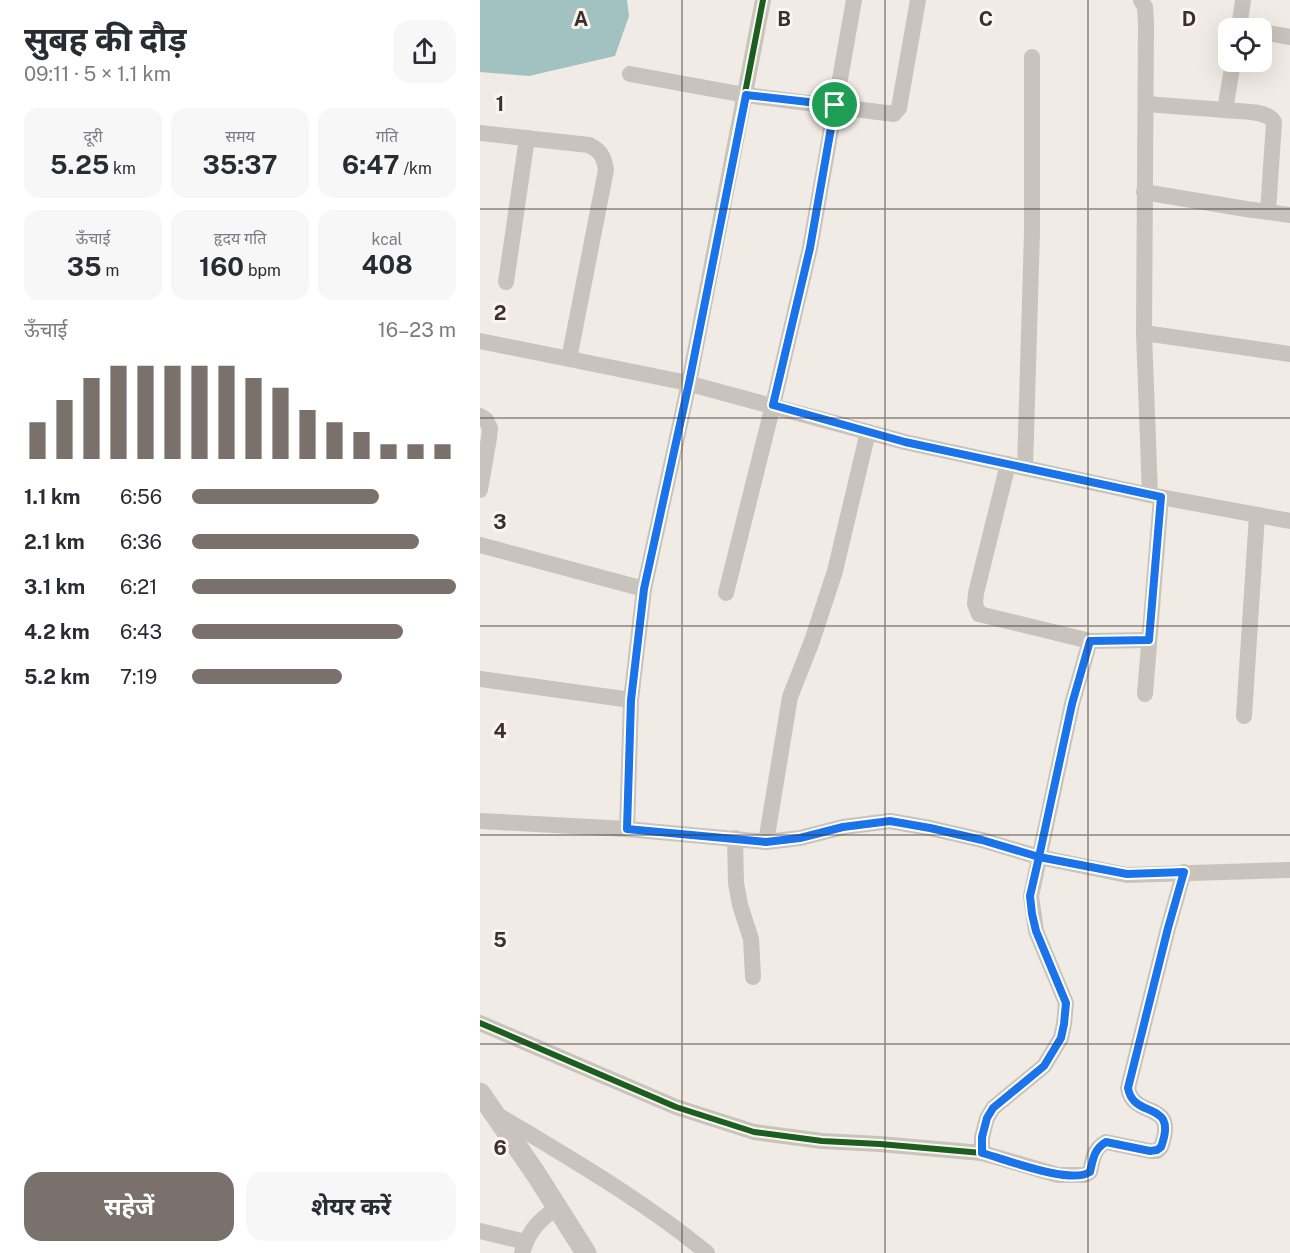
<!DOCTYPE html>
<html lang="hi">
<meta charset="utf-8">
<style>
body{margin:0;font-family:"Public Sans","Noto Sans Devanagari",sans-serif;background:#f7f7f7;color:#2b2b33;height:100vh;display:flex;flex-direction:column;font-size:22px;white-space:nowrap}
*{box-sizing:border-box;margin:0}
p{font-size:20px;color:#7c7c81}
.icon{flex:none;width:33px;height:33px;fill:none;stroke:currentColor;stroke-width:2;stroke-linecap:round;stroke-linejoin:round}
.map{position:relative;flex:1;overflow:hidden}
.panel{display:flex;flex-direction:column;background:#fff;width:480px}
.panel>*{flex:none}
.tools{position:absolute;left:738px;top:18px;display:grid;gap:12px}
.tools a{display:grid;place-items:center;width:54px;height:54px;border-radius:12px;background:#fff;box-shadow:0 6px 24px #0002;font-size:30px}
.pin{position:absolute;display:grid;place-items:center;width:51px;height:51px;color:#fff;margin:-26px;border:3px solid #fff;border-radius:50%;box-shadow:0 2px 6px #0007}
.round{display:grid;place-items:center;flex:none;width:63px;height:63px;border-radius:18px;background:#f7f7f7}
.headline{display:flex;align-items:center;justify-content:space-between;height:102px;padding:0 24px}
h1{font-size:33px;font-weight:700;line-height:45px}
.stats{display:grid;grid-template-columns:repeat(3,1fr);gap:9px;height:102px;padding:6px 24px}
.stats div{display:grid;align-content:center;border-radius:15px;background:#f7f7f7;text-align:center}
.stats b{font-size:26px;font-weight:700}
.stats small{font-size:16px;font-weight:400}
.stats p{font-size:16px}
.chart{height:168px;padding:12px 24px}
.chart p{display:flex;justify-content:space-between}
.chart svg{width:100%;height:108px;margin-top:6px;stroke:#7a716c;stroke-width:6}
.action{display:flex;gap:12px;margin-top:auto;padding:12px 24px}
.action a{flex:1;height:69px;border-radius:18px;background:#7a716c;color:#fff;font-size:24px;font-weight:700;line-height:69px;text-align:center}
.action a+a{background:#f7f7f7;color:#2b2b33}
ul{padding:0 24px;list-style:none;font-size:20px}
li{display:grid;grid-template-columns:96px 72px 1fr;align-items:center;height:45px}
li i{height:15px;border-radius:8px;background:#7a716c}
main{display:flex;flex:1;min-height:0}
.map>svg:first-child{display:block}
.water{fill:#a1c2c1}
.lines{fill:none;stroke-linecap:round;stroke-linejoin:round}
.minor{stroke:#c9c3be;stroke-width:16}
.tertiary{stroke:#c9c3be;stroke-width:21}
.cycleway-casing{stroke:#fbf5ee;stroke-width:10}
.cycleway{stroke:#1b5e20;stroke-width:6}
.route-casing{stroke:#fff;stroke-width:12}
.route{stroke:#1a73e8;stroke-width:8}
.grid{fill:none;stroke:#3b302b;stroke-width:1.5;stroke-opacity:0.55}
.grid-label{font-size:20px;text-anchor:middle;font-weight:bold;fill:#3b302b;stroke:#fbf5ee;stroke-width:6;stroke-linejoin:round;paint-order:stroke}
</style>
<main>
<section class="panel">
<div class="headline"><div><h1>सुबह की दौड़</h1><p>09:11 · 5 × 1.1 km</p></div><a class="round"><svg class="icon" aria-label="share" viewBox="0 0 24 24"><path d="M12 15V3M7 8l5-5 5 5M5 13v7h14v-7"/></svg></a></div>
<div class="stats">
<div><p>दूरी</p><b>5.25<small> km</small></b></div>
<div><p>समय</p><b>35:37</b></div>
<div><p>गति</p><b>6:47<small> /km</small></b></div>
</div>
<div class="stats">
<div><p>ऊँचाई</p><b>35<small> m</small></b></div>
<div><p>हृदय गति</p><b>160<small> bpm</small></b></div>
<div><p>kcal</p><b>408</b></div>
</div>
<div class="chart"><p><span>ऊँचाई</span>16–23 m</p>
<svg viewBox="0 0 160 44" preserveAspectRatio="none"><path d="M5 44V29M15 44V20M25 44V11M35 44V6M45 44V6M55 44V6M65 44V6M75 44V6M85 44V11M95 44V15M105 44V24M115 44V29M125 44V33M135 44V38M145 44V38M155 44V38"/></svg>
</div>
<ul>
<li><b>1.1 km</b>6:56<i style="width:71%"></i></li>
<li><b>2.1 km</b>6:36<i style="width:86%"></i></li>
<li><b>3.1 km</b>6:21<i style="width:100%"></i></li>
<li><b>4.2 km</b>6:43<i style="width:80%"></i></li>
<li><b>5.2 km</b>7:19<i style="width:57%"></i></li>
</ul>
<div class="action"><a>सहेजें</a><a>शेयर करें</a></div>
</section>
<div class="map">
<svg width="810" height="1253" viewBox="0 0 810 1253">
<rect width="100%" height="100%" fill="#f0ebe5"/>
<path class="water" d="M0,0H147L149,16L135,56L49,76L0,72Z"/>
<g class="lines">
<g class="minor">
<path d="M661,0L665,7L666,24L664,333L670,495"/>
<path d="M759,28L763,0"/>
<path d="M782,32L810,37"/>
<path d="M150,74L265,95L414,114L419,108L438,0"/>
<path d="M666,104L745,110L753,62"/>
<path d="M745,110C758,112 787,109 794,122L788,212"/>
<path d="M0,133L109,145C121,151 124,157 126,170L89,359"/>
<path d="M664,192L766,209L810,215"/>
<path d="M26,282L47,138"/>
<path d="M664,333L810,354"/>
<path d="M0,341L203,382L425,442L670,495L810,521"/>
<path d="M0,416L6,420L10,428L9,438L0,490"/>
<path d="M528,464L496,593L495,604L499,614L610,641L669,640"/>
<path d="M545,468L552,232V57"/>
<path d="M0,545L164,589"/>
<path d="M246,593L293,405L330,248L374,0"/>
<path d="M0,679L151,700"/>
<path d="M665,694L681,497"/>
<path d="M764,716L777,515"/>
<path d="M0,821L147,829L286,842L320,838L363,827L410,821L450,828L502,840L559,857L647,875L810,870"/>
<path d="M147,829L151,700L164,589L209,383L283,0"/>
<path d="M255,838L256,883L260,905L271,939L273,977"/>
<path d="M286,842L310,697L332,641L355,571L388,432"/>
<path d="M0,1023L196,1107L274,1132L342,1141L400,1144L502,1153L578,1175H605L610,1172C613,1159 613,1149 626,1142L670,1151H677L681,1147C699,1099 653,1120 648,1088L688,928L704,872"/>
<path d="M18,1115C89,1158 163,1200 227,1253"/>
<path d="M502,1153V1137L507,1118L513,1108L564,1066L581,1038L584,1024L586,1003L556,931L551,896L592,704L610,641"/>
<path d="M0,1231L46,1242"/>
<path d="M42,1253C49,1230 59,1220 78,1207"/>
</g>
<path class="tertiary" d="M0,1093L56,1174L106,1253"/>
<defs>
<g id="cycleway">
<path d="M147,829L151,700L164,589L209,383L283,0"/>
<path d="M0,1023L196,1107L274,1132L342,1141L400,1144L502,1153L578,1175H605L610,1172C613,1159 613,1149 626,1142L670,1151H677L681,1147C699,1099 653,1120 648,1088L688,928L704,872"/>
</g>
</defs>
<use href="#cycleway" class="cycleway-casing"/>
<use href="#cycleway" class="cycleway"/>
</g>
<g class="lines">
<defs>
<path id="route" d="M355,105L266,95L209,383L164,589L151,700L147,829L286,842L320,838L363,827L410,821L450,828L502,840L559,857L550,896L552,914L556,931L586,1003L584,1024L581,1038L564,1066L513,1108L507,1118L502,1137V1153C525,1159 590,1185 610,1172C613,1159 614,1149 626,1142L670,1151L677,1150L681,1147C699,1099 653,1120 648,1088L688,928L704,872L647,874L559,857L592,704L610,641L669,640L681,497L425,442L293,405L330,248L355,105"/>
</defs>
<use href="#route" class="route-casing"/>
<use href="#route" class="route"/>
</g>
<path class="grid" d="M202,0V1253M405,0V1253M608,0V1253M0,209H810M0,418H810M0,626H810M0,835H810M0,1044H810"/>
<g class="grid-label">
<text x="101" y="26">A</text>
<text x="304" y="26">B</text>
<text x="506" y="26">C</text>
<text x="709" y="26">D</text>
<text x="20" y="111">1</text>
<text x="20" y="320">2</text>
<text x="20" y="529">3</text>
<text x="20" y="738">4</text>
<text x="20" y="947">5</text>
<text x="20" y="1155">6</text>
</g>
</svg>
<div class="tools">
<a><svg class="icon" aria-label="locate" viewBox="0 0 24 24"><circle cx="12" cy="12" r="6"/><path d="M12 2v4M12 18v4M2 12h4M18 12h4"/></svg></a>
</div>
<div class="pin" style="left:355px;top:105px;background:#1e9e55"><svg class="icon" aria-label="arrive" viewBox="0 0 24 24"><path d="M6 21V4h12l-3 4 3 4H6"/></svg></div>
</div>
</main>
